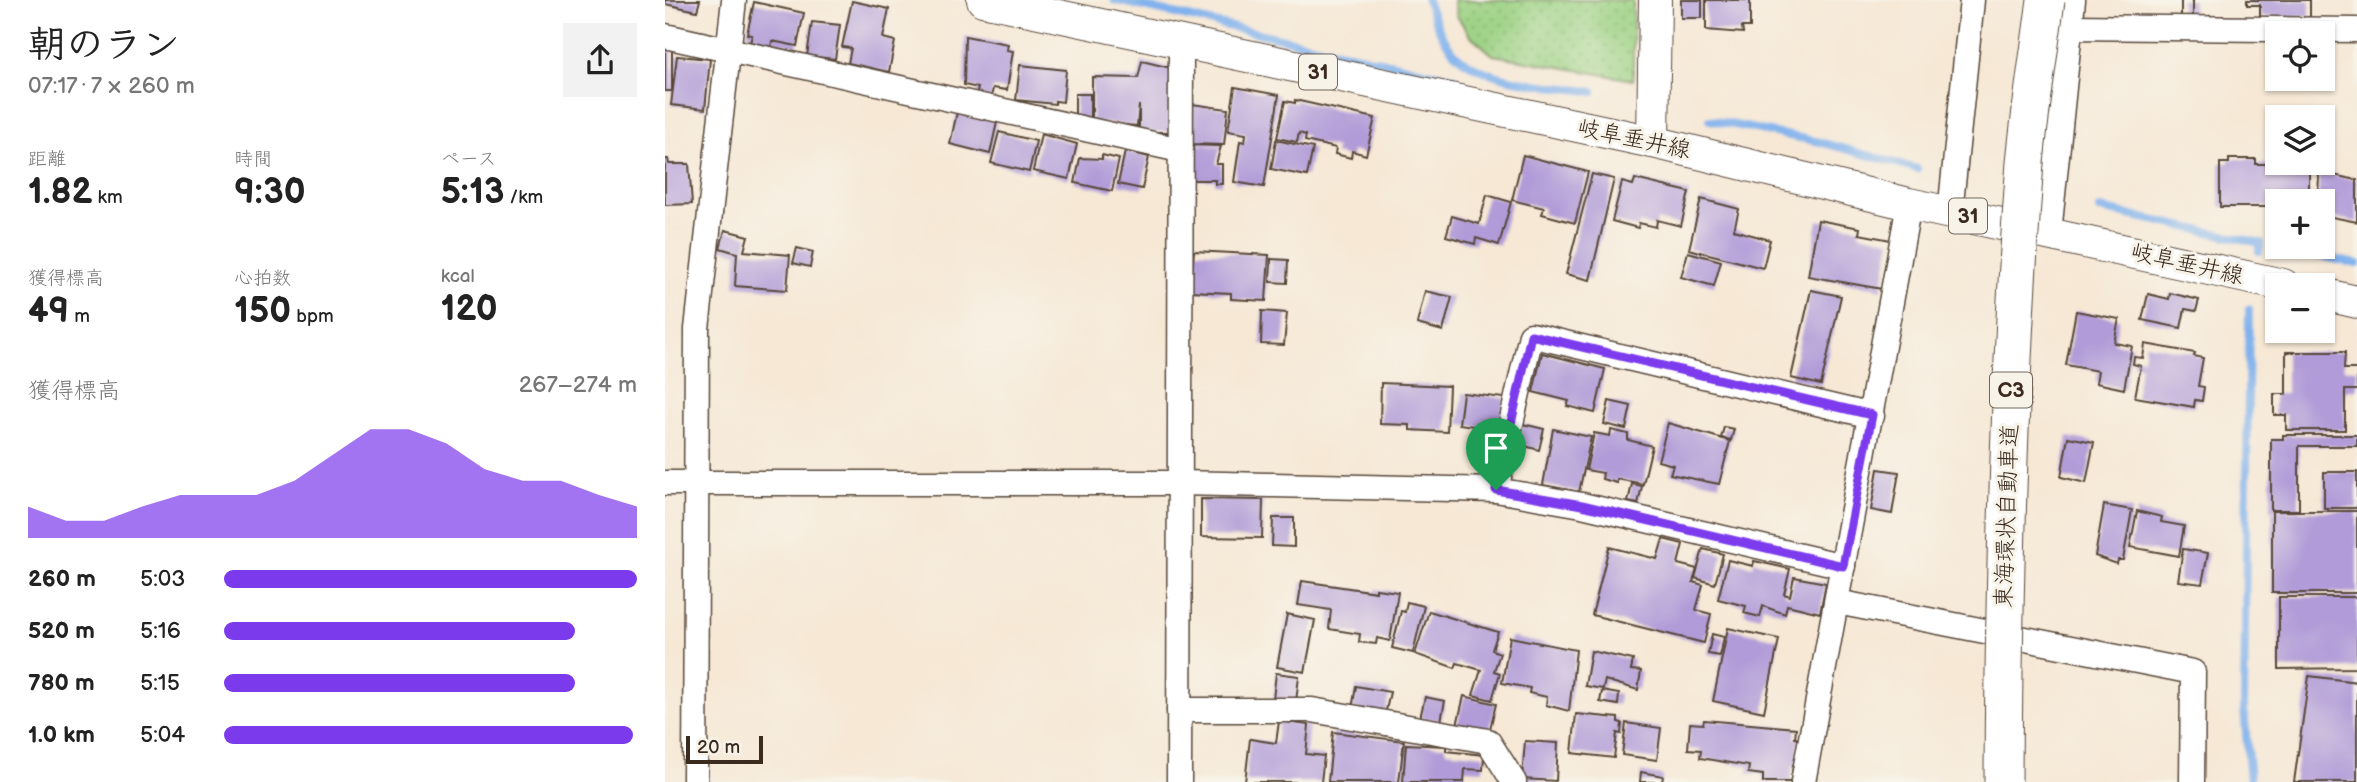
<!DOCTYPE html>
<html lang="ja">
<meta charset="utf-8">
<style>
body{margin:0;font-family:"Balsamiq Sans","Klee One",sans-serif;background:#f2f2f2;color:#222;height:100vh;display:flex;flex-direction:column;font-size:26px;white-space:nowrap}
*{box-sizing:border-box;margin:0}
p{font-size:23px;color:#767676}
.icon{flex:none;width:38px;height:38px;fill:none;stroke:currentColor;stroke-width:2;stroke-linecap:round;stroke-linejoin:round}
.map{position:relative;flex:1;overflow:hidden}
.details{display:flex;flex-direction:column;background:#fff;width:665px}
.details>*{flex:none}
.controls{position:absolute;left:1600px;top:21px;display:grid;gap:14px}
.controls a{display:grid;place-items:center;width:70px;height:70px;border-radius:0px;background:#fff;box-shadow:0 2px 5px #0004;font-size:35px}
.scale{position:absolute;left:21px;bottom:18px;width:77px;box-sizing:border-box;padding-left:7px;border:4px solid #3b2a1e;border-top:0;font-size:19px;line-height:24px;white-space:nowrap;color:#3b2a1e;-webkit-text-stroke:5px #f7f3e8;paint-order:stroke}
.pin{position:absolute;display:grid;place-items:center;width:60px;height:60px;color:#fff;margin:-72px -30px;border-radius:50% 50% 50% 0;rotate:-45deg;box-shadow:0 0 7px #0007}
.pin .icon{rotate:45deg}
.round{display:grid;place-items:center;flex:none;width:74px;height:74px;border-radius:0px;background:#f2f2f2}
.headline{display:flex;align-items:center;justify-content:space-between;height:119px;padding:0 28px}
h1{font-size:38px;font-weight:700;line-height:52px}
.figures{display:grid;grid-template-columns:repeat(3,1fr);gap:10px;height:119px;padding:7px 28px}
.figures div{display:grid;align-content:center}
.figures b{font-size:35px;font-weight:700}
.figures small{font-size:19px;font-weight:400}
.figures p{font-size:19px}
.chart{height:196px;padding:14px 28px}
.chart p{display:flex;justify-content:space-between}
.chart svg{width:100%;height:126px;margin-top:7px;fill:#7c3aed;opacity:.7}
ul{padding:0 28px;list-style:none;font-size:23px}
li{display:grid;grid-template-columns:112px 84px 1fr;align-items:center;height:52px}
li i{height:18px;border-radius:9px;background:#7c3aed}
main{display:flex;flex:1;min-height:0}
.map>svg:first-child{display:block}
.grass{fill:url(#grass-dots);stroke:#6c7e51;stroke-width:2}
.lines{fill:none;stroke-linecap:round;stroke-linejoin:round}
.stream{stroke:#81b2ed;stroke-width:8}
.building{fill:#b19bd8}
.minor-casing{stroke:#574639;stroke-width:27}
.major-casing{stroke:#574639;stroke-width:34}
.minor{stroke:#fff;stroke-width:24}
.major{stroke:#fff;stroke-width:32}
.highway-bridge-casing{stroke:#574639;stroke-width:39;stroke-linecap:butt}
.highway-bridge{stroke:#fff;stroke-width:37}
.route-casing{stroke:#fff;stroke-width:14}
.route{stroke:#7c3aed;stroke-width:9}
.labels{text-anchor:middle;dominant-baseline:central;stroke-width:6;stroke-linejoin:round;paint-order:stroke}
.shield{fill:#f7f3e8;stroke:#73665b;stroke-width:2}
.shield-label{font-size:21px;font-weight:bold;fill:#3b2a1e}
.street-label{font-size:23px;fill:#3b2a1e;stroke:#f7f3e8}
</style>
<main>
<section class="details">
<div class="headline"><div><h1>朝のラン</h1><p>07:17 · 7 × 260 m</p></div><a class="round"><svg class="icon" aria-label="share" viewBox="0 0 24 24"><path d="M12 15V3M7 8l5-5 5 5M5 13v7h14v-7"/></svg></a></div>
<div class="figures">
<div><p>距離</p><b>1.82<small> km</small></b></div>
<div><p>時間</p><b>9:30</b></div>
<div><p>ペース</p><b>5:13<small> /km</small></b></div>
</div>
<div class="figures">
<div><p>獲得標高</p><b>49<small> m</small></b></div>
<div><p>心拍数</p><b>150<small> bpm</small></b></div>
<div><p>kcal</p><b>120</b></div>
</div>
<div class="chart"><p><span>獲得標高</span>267–274 m</p>
<svg viewBox="0 0 160 44" preserveAspectRatio="none"><path d="M0 44V33L10 38L20 38L30 33L40 29L50 29L60 29L70 24L80 15L90 6L100 6L110 11L120 20L130 24L140 24L150 29L160 33V44z"/></svg>
</div>
<ul>
<li><b>260 m</b>5:03<i style="width:100%"></i></li>
<li><b>520 m</b>5:16<i style="width:85%"></i></li>
<li><b>780 m</b>5:15<i style="width:85%"></i></li>
<li><b>1.0 km</b>5:04<i style="width:99%"></i></li>
</ul>
</section>
<div class="map">
<svg width="1692" height="782" viewBox="0 0 1692 782">
<defs>
<pattern id="grass-dots" width="8" height="8" patternUnits="userSpaceOnUse" patternTransform="scale(1.75)"><rect width="8" height="8" fill="#9cd284"/><path d="M2 2h.1M6 6h.1" fill="none" stroke="#87b472" stroke-width="1.8" stroke-linecap="round"/></pattern>
</defs>
<rect width="100%" height="100%" fill="#f7f3e8"/>
<filter id="ink" filterUnits="userSpaceOnUse"><feTurbulence type="fractalNoise" baseFrequency=".0143" numOctaves="2"/><feDisplacementMap in="SourceGraphic" scale="14" xChannelSelector="R" yChannelSelector="G"/><feConvolveMatrix kernelMatrix="1 2 1 2 8 2 1 2 1" color-interpolation-filters="sRGB"/></filter>
<filter id="wash" filterUnits="userSpaceOnUse"><feTurbulence type="fractalNoise" baseFrequency=".00686" numOctaves="4" result="noise"/><feDisplacementMap in="SourceGraphic" scale="28" xChannelSelector="R" yChannelSelector="G"/><feGaussianBlur stdDeviation="1.57" result="paint"/><feColorMatrix in="noise" values="0 0 0 0 0 0 0 0 0 0 0 0 0 0 0 0 0 1.4 0 .05"/><feComposite in="paint" operator="in"/></filter>
<g filter="url(#wash)">
<rect width="100%" height="100%" fill="#f6e8d5"/>
<path class="grass" d="M788,0H968V80L828,55L805,35L792,16Z"/>
<g class="lines">
<g class="stream">
<path d="M449,0L789,78"/>
<path d="M762,0C769,19 777,42 793,56C824,83 888,85 928,92"/>
<path d="M1045,120L1155,142L1252,169"/>
<path d="M1435,209L1596,243L1594,251"/>
<path d="M1614,247L1692,264"/>
<path d="M1584,309L1579,708L1585,782"/>
</g>
</g>
<g id="blocks">
<g class="building">
<path d="M0,0H35L32,11L0,4Z"/>
<rect x="1016" y="0" width="21" height="18"/>
<path d="M1041,0H1085V27H1077L1078,33L1041,30Z"/>
<rect x="1516" y="0" width="12" height="16"/>
<path d="M1582,0H1645V17H1595V5H1582Z"/>
<path d="M187,1L224,9L218,38L230,41L224,72L183,63L186,48L177,47Z"/>
<path d="M89,2L139,13L132,46L107,41L106,47L85,43L87,35L82,34Z"/>
<path d="M147,22L175,25L170,59L142,56Z"/>
<path d="M300,36L343,44L342,50L348,51L342,90L328,88L326,98L311,96L313,88L299,85Z"/>
<rect x="0" y="48" width="7" height="43"/>
<path d="M12,56L45,59L40,109L6,105Z"/>
<path d="M477,61L510,69L508,132H474V105L472,126L427,122V77L473,78Z"/>
<path d="M355,65L401,70L398,102L390,101V104L351,100Z"/>
<path d="M570,87L614,95L599,187L569,182L575,141L580,142L581,134L563,131Z"/>
<rect x="410" y="94" width="15" height="24"/>
<path d="M630,100L710,118L701,155L687,151L686,158L670,154L671,148L640,141L641,135L634,133L632,142L612,138L620,101L630,103Z"/>
<path d="M527,104L563,109L559,145L524,144Z"/>
<path d="M292,112L332,122L325,154L285,144Z"/>
<path d="M334,132L371,141L364,172L326,163Z"/>
<path d="M376,134L412,144L404,179L368,171Z"/>
<path d="M611,140L648,148L642,176L606,169Z"/>
<path d="M523,145L556,146L551,164H557V184H550V180H523Z"/>
<path d="M460,151L484,157L477,189L453,184Z"/>
<path d="M437,155L454,159L447,191L410,183L415,158L437,159Z"/>
<path d="M858,155L923,172L910,223L877,214L879,208L847,200Z"/>
<path d="M0,159H3L4,164H24L27,204L0,205Z"/>
<path d="M1564,159H1591V164H1607V159H1612V163L1644,164V201H1612V207H1555V163H1564Z"/>
<path d="M1654,172L1692,180V222L1657,215V201H1653Z"/>
<path d="M927,174L949,179L925,280L901,274Z"/>
<path d="M970,179L1024,192L1016,226L992,220L991,227L974,223L973,228L947,221L957,182L968,185Z"/>
<path d="M822,195L846,202L834,245L811,238L810,244L781,236L787,216L814,224Z"/>
<path d="M1036,199L1074,209L1069,230L1105,240L1098,268L1024,249Z"/>
<path d="M1153,220L1195,228L1194,234L1226,240L1217,289L1143,276Z"/>
<path d="M60,230L83,236L79,251L125,255L122,290L70,286L72,253L55,248Z"/>
<path d="M132,248L148,252L145,267L128,263Z"/>
<path d="M529,251L604,255L601,301L566,299V293L526,291Z"/>
<path d="M1023,252L1056,261L1049,286L1016,277Z"/>
<path d="M606,259L623,260L622,283L605,282Z"/>
<path d="M1146,290L1176,296L1156,385L1126,378Z"/>
<path d="M760,291L787,297L778,331L752,324Z"/>
<path d="M1505,293L1534,300L1531,311L1520,309L1516,328L1477,320L1483,294L1504,299Z"/>
<path d="M597,311L622,313L619,345L596,344Z"/>
<path d="M1411,311L1454,319L1449,343L1467,346L1459,389L1431,383L1433,371L1401,365Z"/>
<path d="M1480,344L1530,353L1529,356L1538,358L1533,386L1539,387L1537,401L1530,400L1529,407L1470,397L1476,366L1468,364L1469,357L1478,358Z"/>
<path d="M1621,352H1680L1679,369H1692V390H1680V430H1621V415H1609V394H1621Z"/>
<path d="M877,353L940,369L930,413L902,406L904,401L868,392Z"/>
<path d="M716,383L784,386L782,432L745,430V425L715,424Z"/>
<path d="M798,393L839,398L835,430L794,424Z"/>
<path d="M944,401L966,406L961,429L939,424Z"/>
<path d="M1003,423L1065,441L1054,484L1005,474L1008,465L993,461Z"/>
<path d="M858,424L879,429L874,450L853,444Z"/>
<path d="M1059,427L1069,429L1066,440L1056,438Z"/>
<path d="M888,429L926,437L914,492L878,485Z"/>
<path d="M946,430L963,434V440L987,446L978,484L952,479V483L937,479L938,473L921,470L929,433L945,436Z"/>
<path d="M1618,435H1692V446H1634V510H1606V439H1618Z"/>
<path d="M1403,437L1429,442L1421,483L1396,477Z"/>
<path d="M1213,469L1234,472L1227,514L1206,510Z"/>
<rect x="1659" y="472" width="33" height="36"/>
<path d="M967,484L977,486L973,504L963,502Z"/>
<path d="M536,499L598,500L597,538L536,537Z"/>
<path d="M1439,505L1467,510L1458,560H1453L1452,564L1430,556Z"/>
<path d="M1472,511L1497,517L1496,522L1519,526L1514,556L1465,547Z"/>
<rect x="1607" y="511" width="85" height="82"/>
<path d="M608,518H629V547L607,546Z"/>
<path d="M998,539L1018,544L1013,564L1032,569L1028,582L1038,585L1031,610L1046,614L1039,643L927,615L944,547L992,559Z"/>
<path d="M1038,549L1058,554L1050,584L1030,578Z"/>
<path d="M1518,549L1543,553L1537,584L1513,581Z"/>
<path d="M1063,560L1088,566L1089,561L1125,569L1119,594L1125,596L1129,577L1161,583L1155,613L1122,605L1120,614L1098,606L1095,617L1079,613L1081,606L1053,599Z"/>
<path d="M637,581L711,592V589L733,592L725,641L712,638L711,644L694,642L695,634L664,629L666,610L633,605Z"/>
<path d="M1614,597H1692V668L1614,669Z"/>
<path d="M742,602L759,606L748,653L727,648L736,611L740,612Z"/>
<path d="M764,611L833,632L827,650L835,653L829,671L835,673L827,700L808,695L816,670L792,663L790,668L750,654Z"/>
<path d="M622,614L650,620L640,672L612,667Z"/>
<path d="M1063,628L1114,639L1099,712L1048,701Z"/>
<path d="M1047,634L1059,637L1055,656L1043,654Z"/>
<path d="M845,637L911,650L904,711L881,705L882,697L864,693L865,688L837,683Z"/>
<path d="M926,651L968,660L966,670L976,671L973,690L940,680L938,689L920,686Z"/>
<path d="M611,673L634,676L631,702L608,699Z"/>
<path d="M1644,676L1692,682V782H1629Z"/>
<path d="M691,686L725,692L720,715L687,709Z"/>
<path d="M937,691L954,694L953,705L935,702Z"/>
<path d="M799,696L831,704L824,733L792,725Z"/>
<path d="M760,697L780,701L776,721L755,718Z"/>
<path d="M911,714L953,718V722L957,723L956,734L952,733L949,758L907,753Z"/>
<path d="M1039,720L1131,728L1130,738L1134,739L1132,766L1128,765L1126,782H1098V775L1083,773L1084,766L1035,758L1036,750L1023,749L1025,723L1038,724Z"/>
<path d="M614,721L644,725L641,754L659,756L656,782H580L585,739L611,743Z"/>
<path d="M961,723L996,728L992,760L957,755Z"/>
<path d="M668,732L739,741L734,782H663Z"/>
<path d="M860,741L893,743L891,781L857,779Z"/>
<path d="M741,744L781,746V751L819,755L818,770L800,769L799,782H738Z"/>
<path d="M976,772L998,776L997,782H975Z"/>
</g>
</g>
</g>
<g filter="url(#ink)">
<use href="#blocks" fill-opacity="0" stroke="#574639" stroke-width="2"/>
<g class="lines">
<defs>
<g id="minor">
<path d="M1404,27L1692,30"/>
<path d="M0,36L515,150"/>
<path d="M1285,213L1307,0"/>
<path d="M1384,233L1408,0"/>
<path d="M0,483H515L831,490L917,505L1178,566"/>
<path d="M831,490L866,335L1207,416"/>
<path d="M1172,602L1528,672L1527,782"/>
<path d="M514,710H647L823,741L849,782"/>
<path d="M30,782L32,329L69,0"/>
<path d="M514,782L516,44"/>
<path d="M1138,782L1244,204"/>
</g>
<g id="major">
<path d="M318,0L988,142L1244,204L1618,285"/>
<path d="M988,142L990,0"/>
<path d="M1657,294L1692,302"/>
</g>
</defs>
<use href="#minor" class="minor-casing"/>
<use href="#major" class="major-casing"/>
<use href="#minor" class="minor"/>
<use href="#major" class="major"/>
<defs>
<path id="highway-bridge" d="M1338,782C1339,575 1344,369 1360,163C1365,109 1374,54 1381,0"/>
</defs>
<use href="#highway-bridge" class="highway-bridge-casing"/>
<use href="#highway-bridge" class="highway-bridge"/>
</g>
</g>
<g class="lines" filter="url(#ink)">
<defs>
<path id="route" d="M866,335L1207,415L1178,566L917,505L831,490Z"/>
</defs>
<use href="#route" class="route-casing"/>
<use href="#route" class="route"/>
</g>
<g class="labels">
<g class="shield">
<rect x="634" y="54.5" width="38" height="35" rx="5"/>
<rect x="1284" y="198.5" width="38" height="35" rx="5"/>
<rect x="1325" y="372.5" width="42" height="35" rx="5"/>
</g>
<g class="shield-label">
<text x="653" y="72">31</text>
<text x="1303" y="216">31</text>
<text x="1346" y="390">C3</text>
</g>
<g class="street-label">
<text transform="translate(969 139) rotate(12)">岐阜垂井線</text>
<text transform="translate(1522 264) rotate(13)">岐阜垂井線</text>
<text transform="translate(1342 516) rotate(-88)">東海環状自動車道</text>
</g>
</g>
</svg>
<div class="controls">
<a><svg class="icon" aria-label="locate" viewBox="0 0 24 24"><circle cx="12" cy="12" r="6"/><path d="M12 2v4M12 18v4M2 12h4M18 12h4"/></svg></a>
<a><svg class="icon" aria-label="layers" viewBox="0 0 24 24"><path d="M12 4l9 5-9 5-9-5zM3 14l9 5 9-5"/></svg></a>
<a>+</a>
<a>−</a>
</div>
<div class="scale">20 m</div>
<div class="pin" style="left:831px;top:490px;background:#1e9e55"><svg class="icon" aria-label="arrive" viewBox="0 0 24 24"><path d="M6 21V4h12l-3 4 3 4H6"/></svg></div>
</div>
</main>
